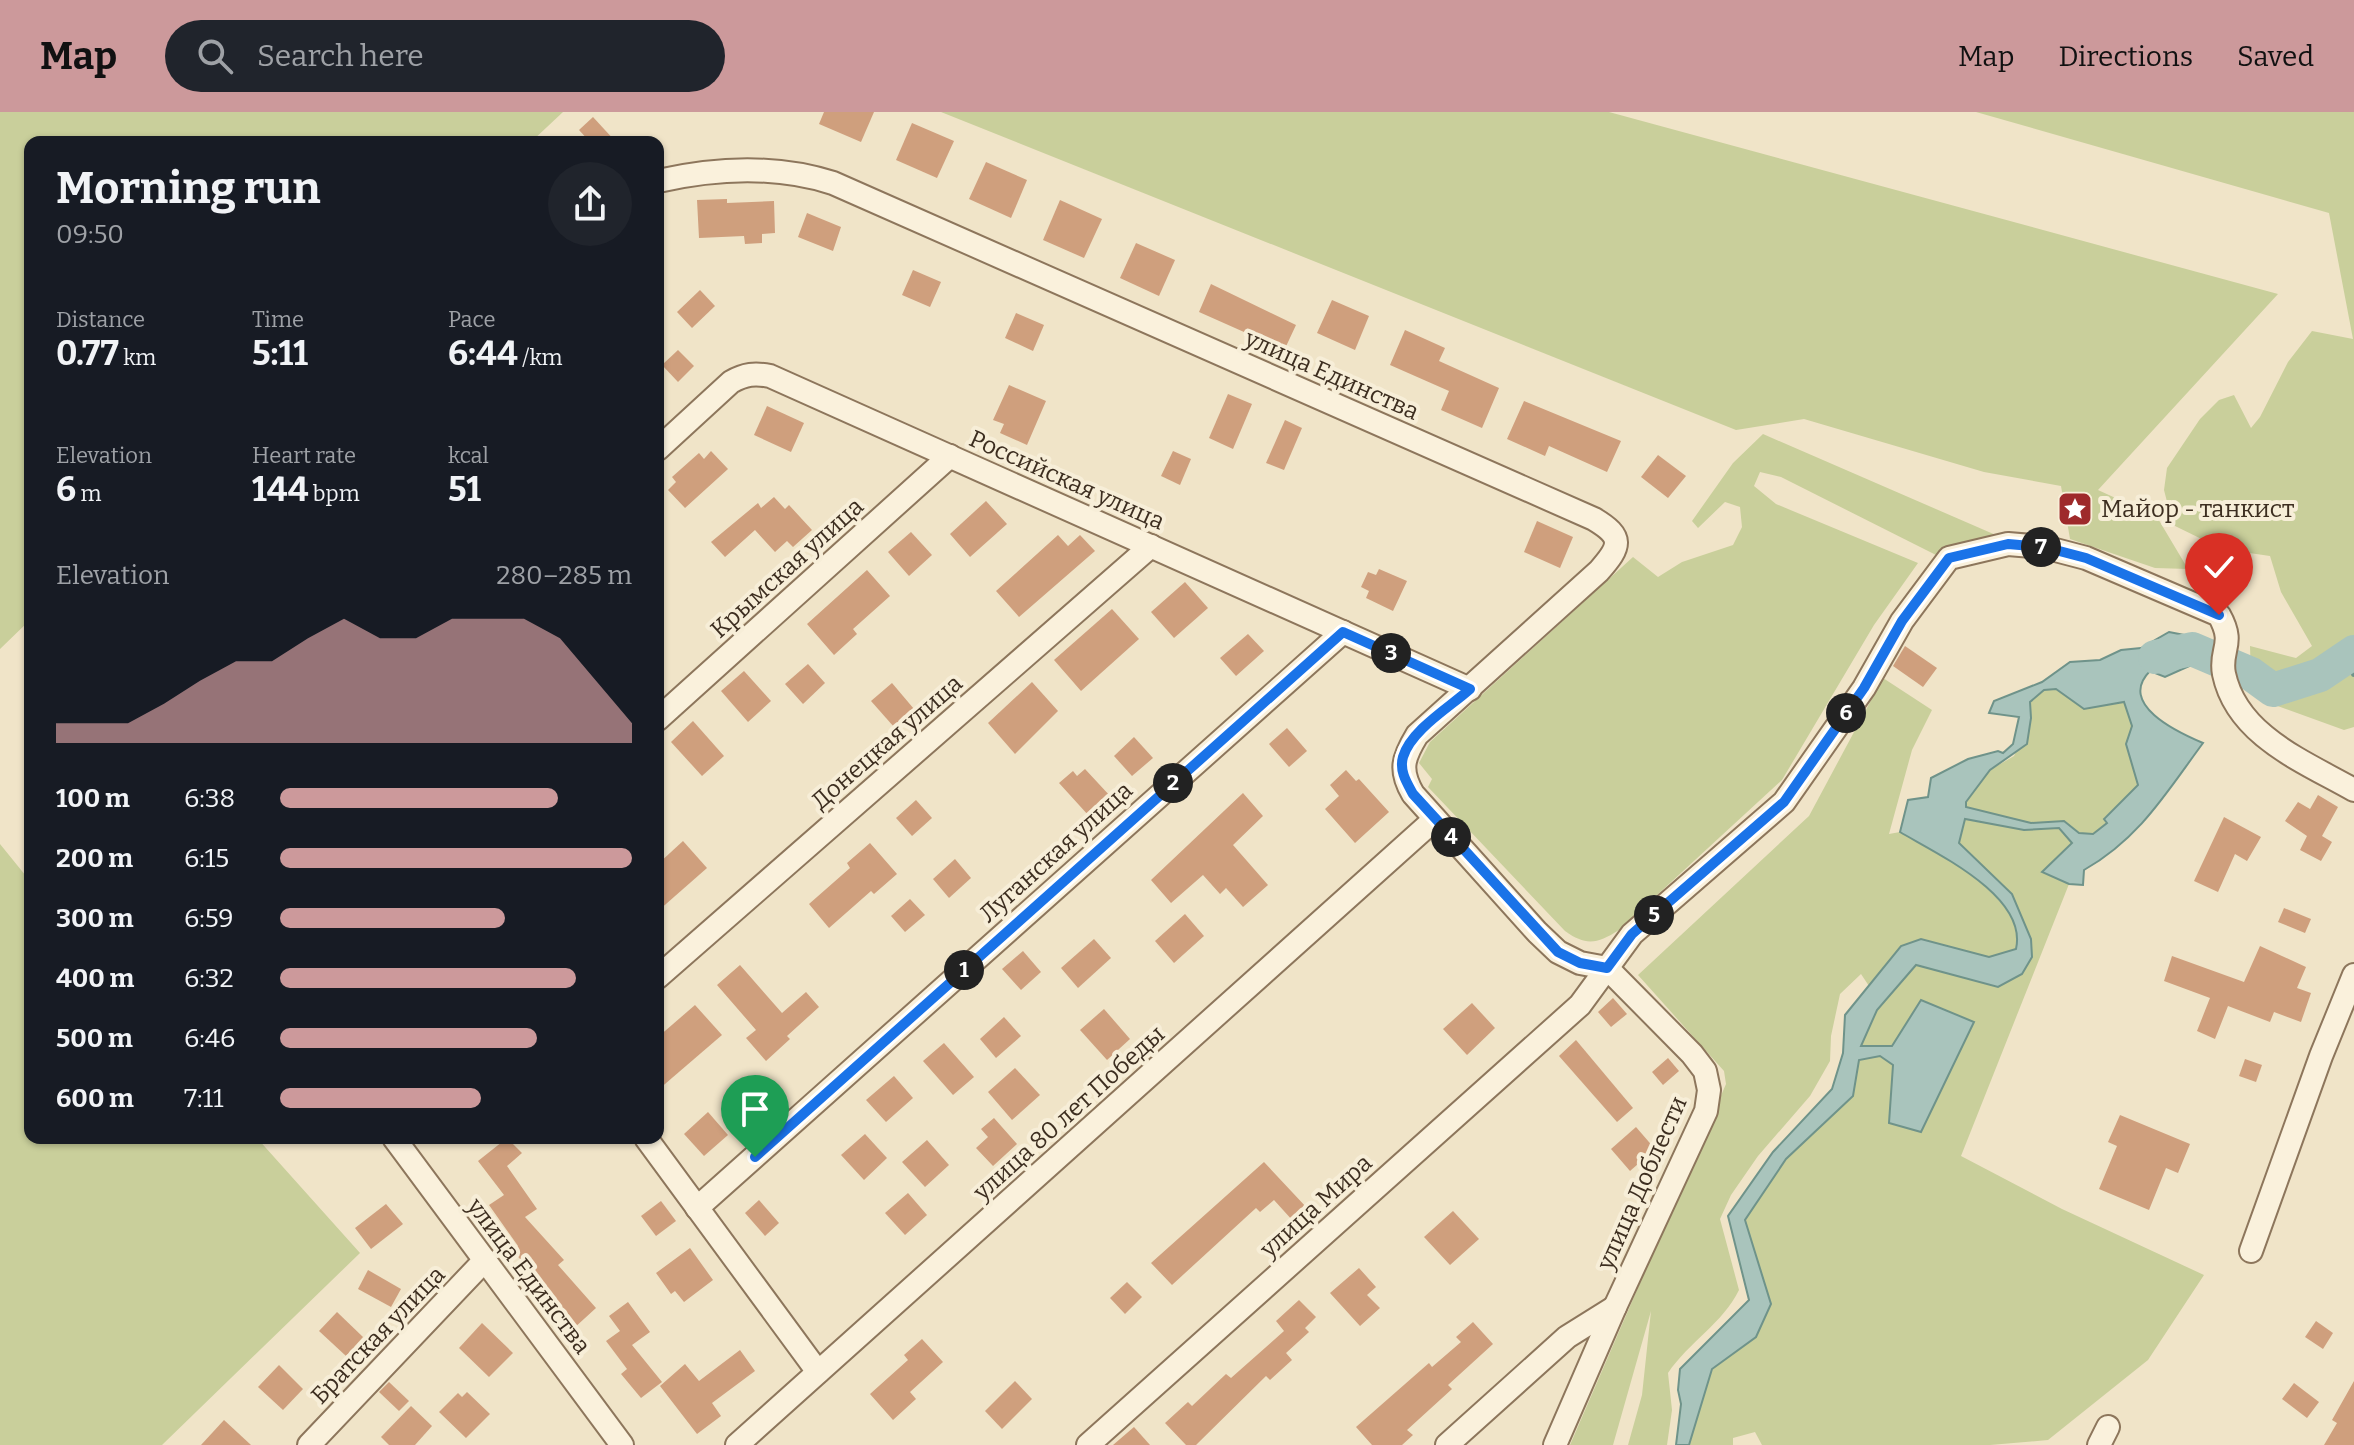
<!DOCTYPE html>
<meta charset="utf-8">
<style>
body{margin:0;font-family:Bitter,serif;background:#20242c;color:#f1f3f6;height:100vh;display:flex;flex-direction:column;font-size:30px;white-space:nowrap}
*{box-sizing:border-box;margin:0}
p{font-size:26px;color:#9ea1a6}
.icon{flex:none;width:44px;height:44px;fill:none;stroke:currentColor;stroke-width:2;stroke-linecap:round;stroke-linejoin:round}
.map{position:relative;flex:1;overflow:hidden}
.drawer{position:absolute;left:24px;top:24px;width:640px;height:1008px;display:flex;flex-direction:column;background:#171b24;border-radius:16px;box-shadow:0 2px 6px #0004}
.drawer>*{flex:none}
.pin{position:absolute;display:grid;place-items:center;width:68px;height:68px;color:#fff;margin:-82px -34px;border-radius:50% 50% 50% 0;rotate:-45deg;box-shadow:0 0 8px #0007}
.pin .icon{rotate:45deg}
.km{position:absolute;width:40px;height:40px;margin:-20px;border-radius:50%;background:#222;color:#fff;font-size:22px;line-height:40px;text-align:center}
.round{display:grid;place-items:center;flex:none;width:84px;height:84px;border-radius:42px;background:#20242c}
.head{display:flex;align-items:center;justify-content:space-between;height:136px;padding:0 32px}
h1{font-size:44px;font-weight:700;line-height:60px}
.metrics{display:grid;grid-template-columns:repeat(3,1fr);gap:12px;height:136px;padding:8px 32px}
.metrics div{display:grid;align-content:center}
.metrics b{font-size:34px;font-weight:700}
.metrics small{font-size:22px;font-weight:400}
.metrics p{font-size:22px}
.chart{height:224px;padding:16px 32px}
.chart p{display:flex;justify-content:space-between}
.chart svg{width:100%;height:144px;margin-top:8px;fill:#cc999b;opacity:.7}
ul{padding:0 32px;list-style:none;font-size:26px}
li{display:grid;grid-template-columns:128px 96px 1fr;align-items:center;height:60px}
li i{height:20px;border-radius:10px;background:#cc999b}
header{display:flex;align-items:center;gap:48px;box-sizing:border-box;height:112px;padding:0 40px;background:#cc999b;color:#111}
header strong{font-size:38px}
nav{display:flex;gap:44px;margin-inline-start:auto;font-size:28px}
.search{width:560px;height:72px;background:#20242c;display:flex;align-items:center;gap:20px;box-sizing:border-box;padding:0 28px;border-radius:44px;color:#9ea1a6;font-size:30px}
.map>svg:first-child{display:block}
.green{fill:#c9cf9b}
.water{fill:#a9c4bc;stroke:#6f938a;stroke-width:2;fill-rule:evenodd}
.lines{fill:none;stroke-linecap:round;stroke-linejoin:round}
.stream{stroke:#6f938a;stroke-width:6}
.river{stroke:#a9c4bc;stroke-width:34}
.building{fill:#cf9f7d}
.minor-casing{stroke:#8d765c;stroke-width:26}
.minor{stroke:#faf1dc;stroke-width:22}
.route-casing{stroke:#fff;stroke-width:16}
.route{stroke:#1a73e8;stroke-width:10}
.labels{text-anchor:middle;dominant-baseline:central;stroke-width:8;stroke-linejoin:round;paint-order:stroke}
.street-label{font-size:24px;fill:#3d2e20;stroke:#f7eed8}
.poi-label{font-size:24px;fill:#3d2e20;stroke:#f7eed8;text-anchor:start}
</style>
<header>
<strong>Map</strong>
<div class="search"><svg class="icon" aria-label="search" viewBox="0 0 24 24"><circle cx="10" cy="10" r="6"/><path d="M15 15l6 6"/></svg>Search here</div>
<nav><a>Map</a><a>Directions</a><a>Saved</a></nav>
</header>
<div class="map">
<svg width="2354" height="1333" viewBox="0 0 2354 1333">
<rect width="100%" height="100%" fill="#f0e4c8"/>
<g class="green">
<path d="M0,0H563L531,30H30V508L0,537Z"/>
<path d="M941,0H1609L2278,182L2098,378L2157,405L2188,457L2155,456L2070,427L2061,374L1984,360L1804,307L1736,318Z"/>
<path d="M1976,0H2354V615L2344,618L2272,592L2251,566L2250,534L2296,546L2312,534L2281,480L2270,444L2222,437L2173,413L2164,378L2167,356L2200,307L2219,288L2234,283L2251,316L2260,305L2288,250L2312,219L2353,227L2329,101Z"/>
<path d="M1763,322L2005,427L1938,444L1781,365L1760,360L1754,374L1776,392L1918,451L1874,513L1782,668L1619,818C1597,832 1586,834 1565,819L1428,675L1432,667L1419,651L1430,630L1633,445L1658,465L1682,450L1733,433L1742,415L1740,395L1725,390L1698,416L1692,409L1733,351Z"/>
<path d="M1883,566L1932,598L1912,638L1889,722L1900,720C1938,742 2028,784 2016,837L1989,845L1921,827L1901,834L1869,874L1861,862L1840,882L1831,924L1830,949L1810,984L1758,1044L1731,1083L1720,1107L1739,1178C1723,1211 1689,1230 1668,1261L1672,1298L1667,1333H1628L1642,1283L1651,1199L1613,1333H1570L1726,972L1724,959L1638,863L1809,704Z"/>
<path d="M2056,577C2079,591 2098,597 2125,590L2132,614L2126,632L2139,673L2104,706L2107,711L2093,722L2079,721L2064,709L2031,711L1966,696V690L1990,658L2014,644L2031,606L2030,590L2044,578Z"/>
<path d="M1972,706L2024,718L2059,716L2072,731L2042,760L2069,772L1961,1044L2062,1097L2204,1163L2148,1248L2048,1328L1990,1333H1762L1755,1320L1733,1326V1333H1689L1712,1257L1756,1225L1771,1192L1745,1108L1786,1047L1853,984L1858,948L1881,944L1893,952L1889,1011L1974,911L1921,888L1892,934H1860L1877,898L1916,852L1998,874L2031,845L2012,782L1958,730L1965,707Z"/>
<path d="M0,732L30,769V1026H257L360,1141L162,1333H0Z"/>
</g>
<path class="water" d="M2169,520L2200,526L2196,551L2165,565L2150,559C2117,592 2177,620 2203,631C2166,681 2140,726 2084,758L2083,773L2069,772L2042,760L2072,731L2059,716L2024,718L1965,707L1959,731L2012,782L2031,827L2032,845L2022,862L1998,875L1916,853L1877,898L1861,934H1892L1921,888L1974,910L1921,1020L1889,1011L1893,953L1880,944L1859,948L1853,984L1786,1047L1745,1108L1771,1192L1756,1225L1712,1257L1689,1333H1676L1681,1292L1678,1278L1680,1257L1749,1188L1728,1104L1773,1040L1832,977L1843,941L1845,903L1901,834L1921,827L1989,845L2016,837C2028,784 1937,742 1900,720L1908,688L1928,685L1931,666L1968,647L1998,639L2003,641L2013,632L2019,605L1989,601L1994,589L2042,570L2070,550L2100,548L2121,538L2141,536ZM2056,577L2084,597L2124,590L2132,614L2126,632L2138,673L2104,707L2107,711L2093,722L2079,721L2064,709L2031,711L1966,695V690L1990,658L2027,632L2031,606L2030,590L2044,578Z"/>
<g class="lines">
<path class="stream" d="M2354,556V562"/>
<path class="river" d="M2155,545L2192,537L2251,562L2273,578L2320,563L2354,540"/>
</g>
<g class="building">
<path d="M824,0H874L861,30L819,12Z"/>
<path d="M593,5L616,30H590L579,18Z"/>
<path d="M912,11L954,29L937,66L896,48Z"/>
<path d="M986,50L1027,68L1011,106L969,87Z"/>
<path d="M727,87V91L774,89L775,121L762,122V131L745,132L744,124L699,126L697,88Z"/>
<path d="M1060,88L1102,107L1084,146L1043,128Z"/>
<path d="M807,101L841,115L833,139L798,125Z"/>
<path d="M1136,131L1175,148L1159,184L1120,166Z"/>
<path d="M913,158L941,170L930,195L902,183Z"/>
<path d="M1211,172L1296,213L1282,243L1251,229L1253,224L1199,200Z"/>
<path d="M700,178L715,194L692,216L677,200Z"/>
<path d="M1332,188L1369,204L1355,238L1317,221Z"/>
<path d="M1016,201L1044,213L1033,239L1005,226Z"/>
<path d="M1405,218L1445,236L1439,249L1499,276L1482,316L1441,298L1449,279L1390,253Z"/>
<path d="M678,238L694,254L678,270L662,253Z"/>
<path d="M1009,273L1046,289L1027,333L1000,321L1004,312L993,308Z"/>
<path d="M1228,282L1252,292L1233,337L1209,326Z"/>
<path d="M1524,289L1621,329L1607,360L1549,334L1545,344L1507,327Z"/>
<path d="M767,294L804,311L791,340L754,323Z"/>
<path d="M1285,308L1302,316L1284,358L1266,351Z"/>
<path d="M711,339L728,357L685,396L668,378L676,370L672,365L699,341L704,347Z"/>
<path d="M1173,339L1191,347L1180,373L1161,364Z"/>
<path d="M1658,343L1686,364L1668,386L1641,365Z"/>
<path d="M774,385L785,397L789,393L812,418L793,435L787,429L775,440L755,418L725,445L711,430L758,391L761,396Z"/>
<path d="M986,389L1007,412L970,445L950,422Z"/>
<path d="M1537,409L1573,425L1560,456L1524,440Z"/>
<path d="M911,420L932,443L909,464L888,440Z"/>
<path d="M1058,423L1068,434L1080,423L1095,439L1019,505L996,479Z"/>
<path d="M1379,457L1407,469L1393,499L1366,486L1369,479L1361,475L1368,460L1376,463Z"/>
<path d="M867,458L890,484L853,517L857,522L834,543L807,512Z"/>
<path d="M1185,470L1208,496L1174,526L1151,500Z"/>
<path d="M1112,497L1139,527L1081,579L1054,548Z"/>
<path d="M1248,522L1264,539L1236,564L1220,546Z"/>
<path d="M1905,534L1937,556L1923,575L1893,554Z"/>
<path d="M808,552L825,571L803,592L785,572Z"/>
<path d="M744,559L771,589L748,610L721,579Z"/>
<path d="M1032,570L1058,599L1015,642L988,611Z"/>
<path d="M892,571L914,597L894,615L871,589Z"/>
<path d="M693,609L724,644L702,664L671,630Z"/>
<path d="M1287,616L1307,639L1289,655L1269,632Z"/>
<path d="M1134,625L1153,646L1132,664L1114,644Z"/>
<path d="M1085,657L1111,685L1089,704L1059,671L1073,659L1077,664Z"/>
<path d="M1346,658L1356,669L1359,667L1389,700L1355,731L1325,697L1339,684L1330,673Z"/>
<path d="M1243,681L1263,704L1233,733L1268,773L1243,795L1226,776L1220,782L1203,763L1171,791L1151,768Z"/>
<path d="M2318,683L2338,695L2322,724L2332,730L2321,749L2300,738L2307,724L2285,709L2298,690L2310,697Z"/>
<path d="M916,688L932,706L912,724L896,706Z"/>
<path d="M2224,705L2261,725L2247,749L2235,742L2218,780L2194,769Z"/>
<path d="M683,729L707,756L658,799V752Z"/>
<path d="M870,731L897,762L874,782L871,779L829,816L809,792L850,756L847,751Z"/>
<path d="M955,747L971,766L949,786L933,767Z"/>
<path d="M910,787L925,803L905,820L891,804Z"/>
<path d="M2284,796L2311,807L2305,821L2278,810Z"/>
<path d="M1185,802L1204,824L1174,851L1155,829Z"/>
<path d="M1094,827L1111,846L1078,876L1061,856Z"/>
<path d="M2260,834L2306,855L2297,876L2311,881L2301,910L2274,900L2270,910L2228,894L2215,927L2197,919L2210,886L2164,869L2172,844L2244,870Z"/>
<path d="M1023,839L1041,860L1021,878L1002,857Z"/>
<path d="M740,853L782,901L806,880L819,895L787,924L790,927L766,949L746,926L756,918L717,873Z"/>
<path d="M1613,886L1627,902L1611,915L1598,900Z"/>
<path d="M1472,891L1495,916L1467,943L1443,917Z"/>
<path d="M695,893L722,923L658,978V925Z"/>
<path d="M1104,897L1130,927L1107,948L1080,918Z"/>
<path d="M1004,905L1021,924L996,946L980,927Z"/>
<path d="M1576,928L1633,996L1617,1010L1559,944Z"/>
<path d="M944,931L974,965L953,983L923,949Z"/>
<path d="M1668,946L1679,959L1663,973L1652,960Z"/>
<path d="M2245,947L2262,953L2256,970L2239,964Z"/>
<path d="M1015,956L1040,983L1012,1008L988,980Z"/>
<path d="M894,964L913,986L886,1010L866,988Z"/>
<path d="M708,1000L728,1023L704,1044L684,1022Z"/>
<path d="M2120,1003L2190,1032L2178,1061L2166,1056L2149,1098L2099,1077L2117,1034L2108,1030Z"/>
<path d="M994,1006L1017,1032L993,1054L976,1036L988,1025L981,1017Z"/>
<path d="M1636,1015L1655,1037L1630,1059L1611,1037Z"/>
<path d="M865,1022L887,1046L864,1068L841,1043Z"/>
<path d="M507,1026L522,1041L507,1054L537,1097L525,1105L564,1148L558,1153L596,1196L573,1217L546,1187L551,1182L513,1139L518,1134L489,1093L504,1083L478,1049Z"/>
<path d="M927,1028L949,1053L925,1075L902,1050Z"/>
<path d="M1264,1050L1307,1096L1293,1109L1274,1088L1260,1100L1256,1096L1172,1173L1151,1151Z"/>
<path d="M908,1081L927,1103L905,1123L885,1101Z"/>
<path d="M759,1088L779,1111L765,1124L745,1101Z"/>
<path d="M661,1089L676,1109L656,1124L641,1104Z"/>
<path d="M386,1092L403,1112L371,1137L355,1116Z"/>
<path d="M1453,1099L1479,1127L1450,1153L1424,1125Z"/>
<path d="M690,1136L713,1168L684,1190L675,1179L671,1182L656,1161Z"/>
<path d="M1359,1156L1376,1175L1367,1183L1380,1196L1360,1214L1330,1181Z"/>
<path d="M368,1158L401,1177L391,1195L358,1177Z"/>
<path d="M1127,1170L1142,1185L1125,1202L1110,1186Z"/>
<path d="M1299,1188L1316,1205L1305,1216L1309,1220L1286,1241L1292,1248L1270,1268L1266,1264L1196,1333H1186L1165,1311L1188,1290L1192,1294L1226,1262L1231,1266L1284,1219L1276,1209Z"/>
<path d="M628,1190L650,1220L632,1233L662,1270L641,1286L621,1262L627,1257L606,1229L620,1219L609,1204Z"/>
<path d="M337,1200L363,1225L346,1244L319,1219Z"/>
<path d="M2316,1209L2333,1221L2323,1237L2305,1225Z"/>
<path d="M1473,1210L1493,1232L1448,1273L1452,1277L1407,1318L1413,1323L1402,1333H1372L1356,1315L1429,1251L1432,1255L1461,1230L1456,1225Z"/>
<path d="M482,1211L513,1241L489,1265L459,1236Z"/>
<path d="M922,1227L943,1250L910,1280L916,1287L893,1308L870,1282L908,1248L904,1243Z"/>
<path d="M740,1238L755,1259L712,1291L721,1304L697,1322L660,1274L685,1252L699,1269Z"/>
<path d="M279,1253L303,1277L283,1298L258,1275Z"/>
<path d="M1015,1269L1032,1287L1002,1317L985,1299Z"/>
<path d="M2354,1269V1333H2324L2337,1311L2332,1308Z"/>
<path d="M389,1270L409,1289L399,1299L379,1280Z"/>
<path d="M2294,1271L2319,1290L2307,1306L2282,1287Z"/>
<path d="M467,1280L490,1302L466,1326L439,1300L458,1281L462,1285Z"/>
<path d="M411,1294L432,1314L415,1333H389L381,1325Z"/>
<path d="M224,1308L251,1333H201Z"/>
<path d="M1134,1315L1150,1333H1113Z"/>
</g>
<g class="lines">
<defs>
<g id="minor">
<path d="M658,69C715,56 777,53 833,71L1594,407C1624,425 1621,434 1599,459L1417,623C1403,646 1399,658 1413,682L1537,820L1558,840L1580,851L1607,856L1692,942L1705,959L1709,978L1706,999L1615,1195L1555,1333"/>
<path d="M658,337L731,270C745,262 755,261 770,264L1470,577"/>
<path d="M658,607L950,344"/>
<path d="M658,865L1151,434"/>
<path d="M394,1026L622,1333"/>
<path d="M646,1026L818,1260"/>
<path d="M697,1096L1343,520"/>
<path d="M2251,1139L2321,944L2354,863"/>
<path d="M309,1333L485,1148"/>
<path d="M737,1333L1435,707"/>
<path d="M1088,1333L1580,893L1632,822L1784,690L1864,576L1902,509L1949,446L2008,432L2044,435L2086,446L2219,503C2236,533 2219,537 2224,562C2237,624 2305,650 2354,678"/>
<path d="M1447,1333L1567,1225L1615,1195"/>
<path d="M2099,1333L2108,1315"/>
</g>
</defs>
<use href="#minor" class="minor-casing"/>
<use href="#minor" class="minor"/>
</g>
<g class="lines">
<defs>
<path id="route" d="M755,1045L1343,520L1470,577C1450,595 1411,618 1403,645C1399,659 1407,671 1413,682L1558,840L1580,851L1607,856L1632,822L1784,690L1864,576L1902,509L1949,446L2008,432L2044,435L2086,446L2219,503"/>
</defs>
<use href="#route" class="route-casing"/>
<use href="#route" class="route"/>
</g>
<defs>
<symbol id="sight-square" viewBox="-11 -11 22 22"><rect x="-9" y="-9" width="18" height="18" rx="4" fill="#9e2a2b" stroke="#f7eed8"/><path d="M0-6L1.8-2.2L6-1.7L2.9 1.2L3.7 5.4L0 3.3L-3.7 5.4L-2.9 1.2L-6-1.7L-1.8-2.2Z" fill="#fff"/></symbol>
</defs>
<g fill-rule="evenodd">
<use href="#sight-square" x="2055" y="377" width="40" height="40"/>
</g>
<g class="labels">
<g class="street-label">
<text transform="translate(1332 263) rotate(24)">улица Единства</text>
<text transform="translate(1067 368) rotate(24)">Российская улица</text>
<text transform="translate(787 456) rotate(-42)">Крымская улица</text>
<text transform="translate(887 630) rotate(-41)">Донецкая улица</text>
<text transform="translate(1056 740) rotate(-42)">Луганская улица</text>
<text transform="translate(1069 1001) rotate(-42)">улица 80 лет Победы</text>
<text transform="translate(1642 1071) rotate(-66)">улица Доблести</text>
<text transform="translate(1316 1094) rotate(-42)">улица Мира</text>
<text transform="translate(529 1164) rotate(53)">улица Единства</text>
<text transform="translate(378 1223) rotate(-46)">Братская улица</text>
</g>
<g class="poi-label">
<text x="2101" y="397">Майор - танкист</text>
</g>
</g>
</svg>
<div class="pin" style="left:755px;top:1045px;background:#1e9e55"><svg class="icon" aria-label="arrive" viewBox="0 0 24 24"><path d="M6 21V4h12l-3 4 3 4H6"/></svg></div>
<div class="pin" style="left:2219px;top:503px;background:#d93025"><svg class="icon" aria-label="check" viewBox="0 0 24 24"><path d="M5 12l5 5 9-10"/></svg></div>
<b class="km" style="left:964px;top:858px">1</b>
<b class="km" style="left:1173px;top:671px">2</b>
<b class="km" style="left:1391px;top:541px">3</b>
<b class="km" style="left:1451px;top:725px">4</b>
<b class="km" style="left:1654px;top:803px">5</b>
<b class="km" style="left:1846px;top:601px">6</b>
<b class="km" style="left:2041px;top:435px">7</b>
<section class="drawer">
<div class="head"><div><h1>Morning run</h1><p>09:50</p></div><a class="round"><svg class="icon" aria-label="share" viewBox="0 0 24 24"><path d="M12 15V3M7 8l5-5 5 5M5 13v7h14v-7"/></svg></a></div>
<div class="metrics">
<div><p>Distance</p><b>0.77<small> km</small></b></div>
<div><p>Time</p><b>5:11</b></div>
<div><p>Pace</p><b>6:44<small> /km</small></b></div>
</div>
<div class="metrics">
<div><p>Elevation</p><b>6<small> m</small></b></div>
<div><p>Heart rate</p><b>144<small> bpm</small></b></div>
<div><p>kcal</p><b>51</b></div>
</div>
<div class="chart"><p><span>Elevation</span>280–285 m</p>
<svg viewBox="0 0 160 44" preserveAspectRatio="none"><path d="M0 44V38L10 38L20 38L30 32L40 25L50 19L60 19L70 12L80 6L90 12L100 12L110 6L120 6L130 6L140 12L150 25L160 38V44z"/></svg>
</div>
<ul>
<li><b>100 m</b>6:38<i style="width:79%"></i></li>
<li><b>200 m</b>6:15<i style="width:100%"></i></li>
<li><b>300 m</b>6:59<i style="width:64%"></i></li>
<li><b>400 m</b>6:32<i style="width:84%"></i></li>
<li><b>500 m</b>6:46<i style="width:73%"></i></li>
<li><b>600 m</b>7:11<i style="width:57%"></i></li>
</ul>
</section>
</div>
